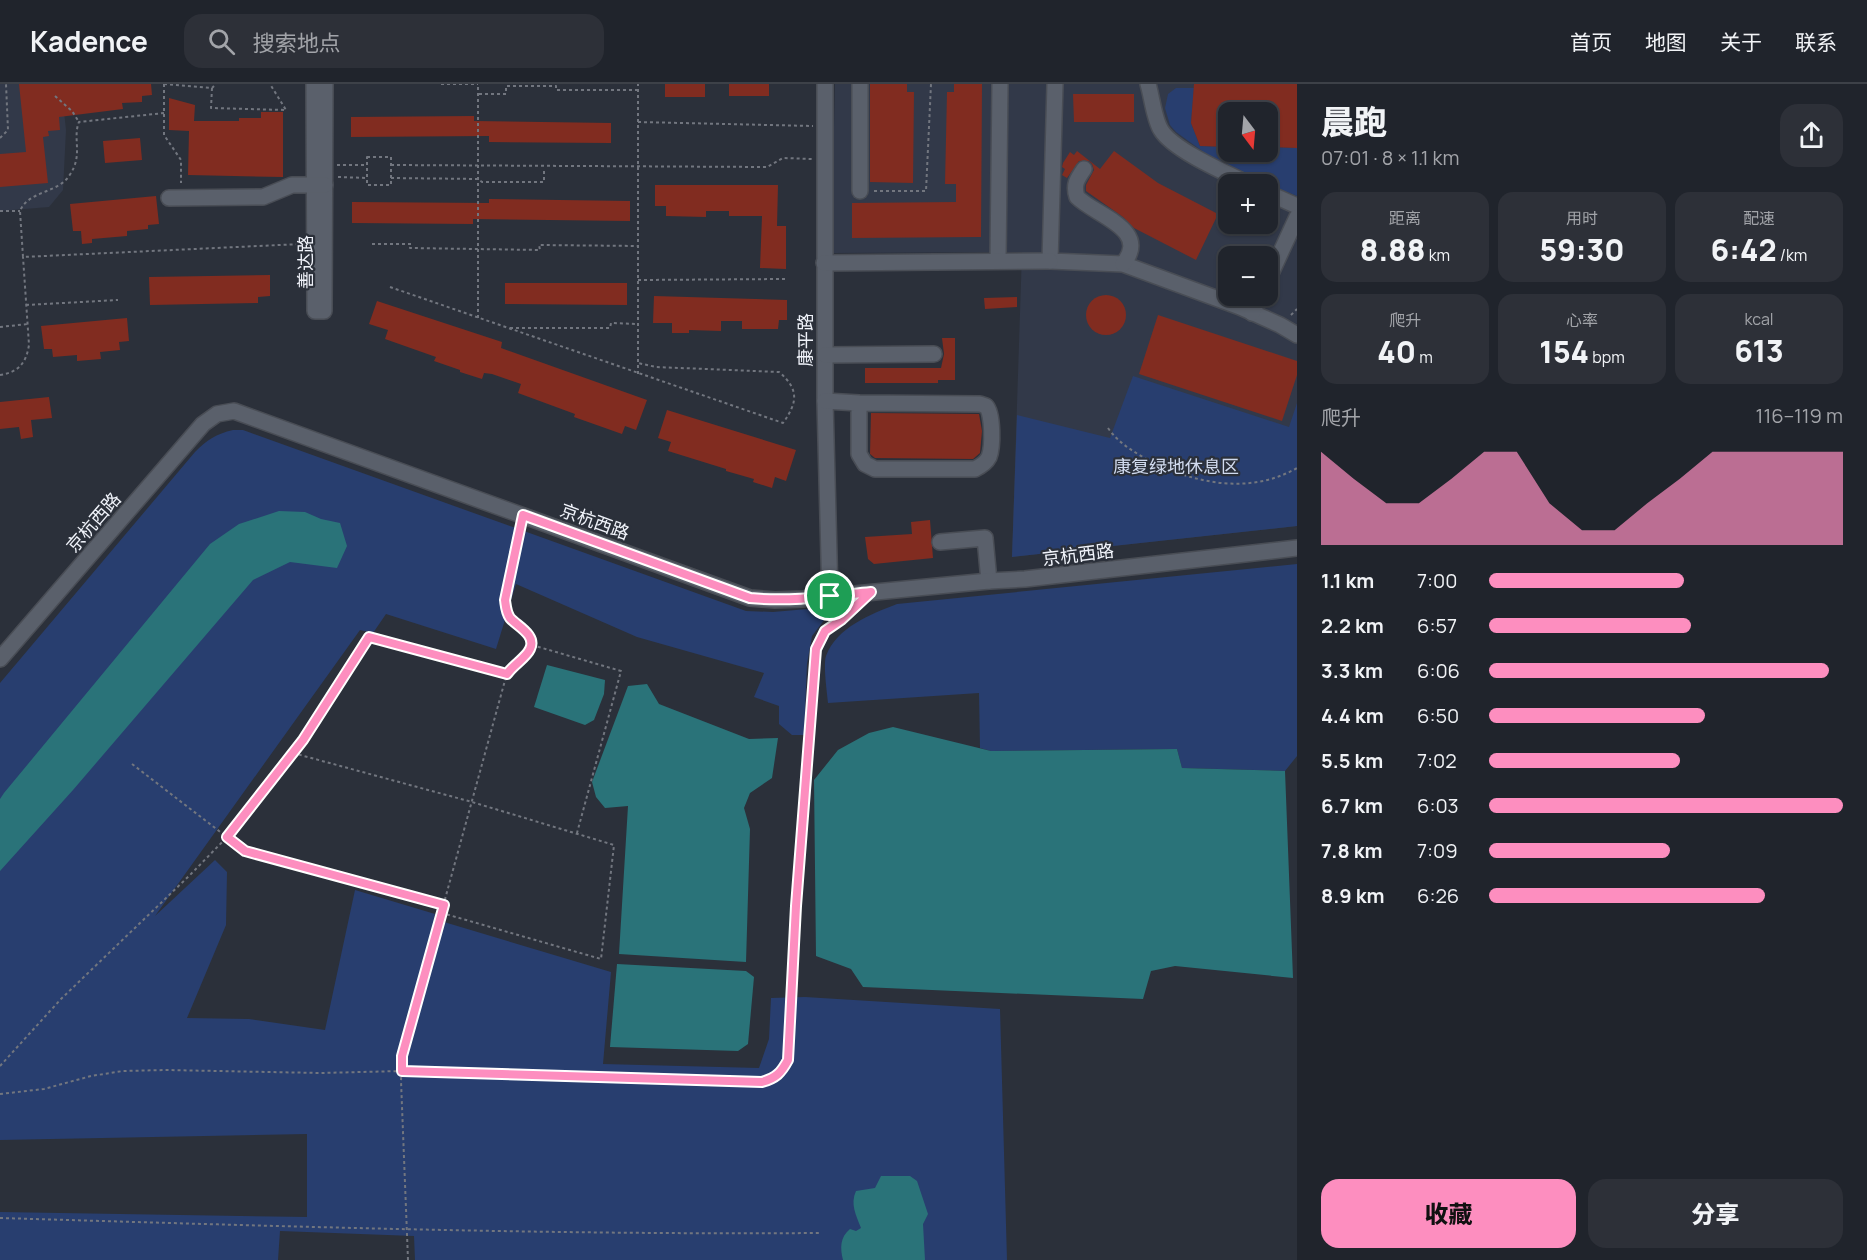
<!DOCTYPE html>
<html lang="zh">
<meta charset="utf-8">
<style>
body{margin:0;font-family:Manrope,"Noto Sans SC",sans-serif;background:#2d3038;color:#f1f3f6;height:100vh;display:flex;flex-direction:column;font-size:22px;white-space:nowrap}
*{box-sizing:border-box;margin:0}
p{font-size:20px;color:#a2a4a9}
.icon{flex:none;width:33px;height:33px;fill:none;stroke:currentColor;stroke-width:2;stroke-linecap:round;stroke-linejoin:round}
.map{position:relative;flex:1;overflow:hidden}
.sheet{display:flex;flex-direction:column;background:#20242c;width:570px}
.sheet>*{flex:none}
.needle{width:39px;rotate:164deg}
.controls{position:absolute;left:1218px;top:18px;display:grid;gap:12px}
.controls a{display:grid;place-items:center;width:60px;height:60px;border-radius:12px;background:#20242c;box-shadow:0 2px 4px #0004,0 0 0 2px #3d4148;font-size:30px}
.pin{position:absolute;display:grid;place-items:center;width:51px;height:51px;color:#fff;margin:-26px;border:3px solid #fff;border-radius:50%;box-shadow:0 2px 6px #0007}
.round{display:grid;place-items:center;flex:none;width:63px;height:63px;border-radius:18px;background:#2d3038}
.headline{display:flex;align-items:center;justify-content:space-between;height:102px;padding:0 24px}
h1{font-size:33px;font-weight:800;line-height:45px}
.figures{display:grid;grid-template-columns:repeat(3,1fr);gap:9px;height:102px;padding:6px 24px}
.figures div{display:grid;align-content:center;border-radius:15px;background:#2d3038;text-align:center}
.figures b{font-size:30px;font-weight:800}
.figures small{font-size:16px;font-weight:400}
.figures p{font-size:16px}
.chart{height:168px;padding:12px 24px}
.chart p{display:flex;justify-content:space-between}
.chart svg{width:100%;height:108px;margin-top:6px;fill:#fd8ebf;opacity:.7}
.cta{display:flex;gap:12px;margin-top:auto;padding:12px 24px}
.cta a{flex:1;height:69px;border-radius:18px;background:#fd8ebf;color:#111;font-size:24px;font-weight:800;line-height:69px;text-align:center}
.cta a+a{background:#2d3038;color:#f1f3f6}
ul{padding:0 24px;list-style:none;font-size:20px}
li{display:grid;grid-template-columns:96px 72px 1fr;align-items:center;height:45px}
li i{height:15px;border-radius:8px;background:#fd8ebf}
header{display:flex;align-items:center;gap:36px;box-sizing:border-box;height:84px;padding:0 30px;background:#20242c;border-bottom:2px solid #3d4148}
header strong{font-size:28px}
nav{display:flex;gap:33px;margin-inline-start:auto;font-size:21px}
.search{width:420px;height:54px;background:#2d3038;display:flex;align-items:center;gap:15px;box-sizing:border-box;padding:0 21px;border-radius:18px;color:#a2a4a9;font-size:22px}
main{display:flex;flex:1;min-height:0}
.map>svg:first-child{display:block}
.built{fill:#323949;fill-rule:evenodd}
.green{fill:#283e6f}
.water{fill:#2a7379}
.building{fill:#812c20}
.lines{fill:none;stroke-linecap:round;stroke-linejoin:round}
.minor-casing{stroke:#494d55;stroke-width:18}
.path{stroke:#72767f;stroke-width:2;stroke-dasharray:3 3;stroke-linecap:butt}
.minor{stroke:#5a606b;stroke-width:15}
.route-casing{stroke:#fff;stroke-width:12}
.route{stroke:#fd8ebf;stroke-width:8}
.labels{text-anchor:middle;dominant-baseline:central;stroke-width:4.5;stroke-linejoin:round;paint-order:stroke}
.street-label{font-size:18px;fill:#f1f4fb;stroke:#2b303a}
.park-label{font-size:18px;fill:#d1dbef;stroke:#2b303a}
</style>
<header>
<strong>Kadence</strong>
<div class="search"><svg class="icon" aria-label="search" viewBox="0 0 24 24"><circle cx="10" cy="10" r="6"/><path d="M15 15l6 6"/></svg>搜索地点</div>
<nav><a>首页</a><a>地图</a><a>关于</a><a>联系</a></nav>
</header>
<main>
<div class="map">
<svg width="1297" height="1176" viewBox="0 0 1297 1176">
<rect width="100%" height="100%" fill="#2b303a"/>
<g class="built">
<path d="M0,0H61L66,46L63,106L49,123L0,127Z"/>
<path d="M835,0H1297V442L1012,473L1022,168L831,169ZM1228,28H1268V68H1228ZM1228,100H1268V140H1228ZM1228,172H1268V212H1228Z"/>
</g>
<g class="green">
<path d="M1176,4H1194L1191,39L1200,62L1228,63V68H1268V63L1297,64V112L1223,82L1176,48L1170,41L1165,24L1168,10Z"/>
<path d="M1133,292L1289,343L1297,319V442L1012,473L1017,331L1110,354Z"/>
<path d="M233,346H243L746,527L773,528L819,524L828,531L812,552L807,580L804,651H792L779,640V622L754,613L764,589L637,553L516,500L496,565L386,530L373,549L360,546L155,832L215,776L227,788L226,841L187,934L249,935L325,946L355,806L435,830L434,835L611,888L603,980L759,984L769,955L771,914L805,913L1000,925L1007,1176H415L414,1152L280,1147L278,1176H0V1128L307,1133V1050L0,1056V599L195,368C207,356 216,350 233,346Z"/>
<path d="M1297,480V672L1285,687L1182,684L1177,665L991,667L980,664L979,609L828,619C827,608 823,581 826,572C837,543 871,530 897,520Z"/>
</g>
<g class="water">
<path d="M279,427L305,428L321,435L340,439L347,462L337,484L290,478L253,496L73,706L0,787V715L4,709L210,460L239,440Z"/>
<path d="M547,581L605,596L604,610L594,636L585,641L534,623Z"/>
<path d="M647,600L659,620L749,655L778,654L772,694L750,709L744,724L750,745L746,878L619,870L628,722L605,724L596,713L592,698L628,602Z"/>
<path d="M893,643L991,667L1177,665L1182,684L1285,687L1293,894L1175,882L1151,887L1143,915L863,903L851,885L816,872L814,696L838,666L869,649Z"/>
<path d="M617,880L746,887L754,893L748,960L738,967L610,963Z"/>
<path d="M881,1092H910L917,1097L928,1130L923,1140L925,1176H843C840,1164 840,1153 850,1145L856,1147L861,1144C856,1131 850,1120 856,1107L875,1104Z"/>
</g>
<g class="building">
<path d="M19,0H151L152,11L142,12V18L122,19L123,25L59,33L60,46L48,47L49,52L43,53L48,99L0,103V70L26,68Z"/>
<rect x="665" y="0" width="40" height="13"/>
<rect x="729" y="0" width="40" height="12"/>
<path d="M870,0H907V8H914L913,99L870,98Z"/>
<path d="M954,0H982L981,153L852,154V119L956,118V100H945L947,8H954Z"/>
<path d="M1194,0H1297V64L1268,63V28H1228V63L1200,62L1191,39Z"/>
<path d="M1073,10H1134V38H1074Z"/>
<path d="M169,14L195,21L194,37H239V34H261V28H283V93L188,91L189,47L169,46Z"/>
<path d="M474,32V37L611,39V59L489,58V52L351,53V33Z"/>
<path d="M140,54L142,76L105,79L103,57Z"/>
<path d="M1077,67L1100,85L1114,67L1158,99L1218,130L1196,176L1134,144L1123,133L1086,107V101L1094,86L1092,80L1089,77H1079L1067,94L1062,91L1065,85L1062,83L1063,79L1070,68L1074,71Z"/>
<path d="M655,101H778L777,142H786V185L760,184L762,132H729V127H706V133L666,132V122H655Z"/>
<path d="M156,112L159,140L148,141V145L127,147V152L92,155V159L82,160L81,147H73L70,120Z"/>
<path d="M489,115L630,117V137L473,135V140L352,139V118L489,119Z"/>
<path d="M270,191V212L258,213V219L150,221L149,193Z"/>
<path d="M505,199H627V221L505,220Z"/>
<circle cx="1106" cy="231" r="20"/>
<path d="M654,212L787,216V236H779L778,245H742V237H721V247L689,246V249H672V239H653Z"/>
<path d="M1017,213V223L985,225L984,214Z"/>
<path d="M377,217L502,258L501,264L647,316L636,346L625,342L622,350L574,333L575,330L518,309L521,300L492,290L484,289L482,295L460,288V286L434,277L436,273L385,255L388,246L369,240Z"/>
<path d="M1158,231L1297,277V291L1282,337L1139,290Z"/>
<path d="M127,234L129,257L119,258L120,266L100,268L101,275L77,277V271L53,273L52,265H44L41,242Z"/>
<path d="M942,254H955V296H938V299H865V284H941L944,270Z"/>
<path d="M49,313L52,334L31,336L33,353L21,355L19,343L0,345V318Z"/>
<path d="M667,326L796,366L786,397L775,393L772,404L753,398L754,395L726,387V385L668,367L671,358L658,354Z"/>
<path d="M871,329L979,330L982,347L980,369L973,375L875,374L870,370Z"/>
<path d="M930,436L933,474L874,480L868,475L865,453L912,450L911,438Z"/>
</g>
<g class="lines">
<defs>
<g id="minor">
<path d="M314,0L315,227H324L325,0"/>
<path d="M825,0V317L830,512"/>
<path d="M1055,0L1050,177L1123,180L1240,223L1280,241L1297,251"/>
<path d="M1148,0C1152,13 1154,35 1161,46C1173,66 1226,89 1249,100"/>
<path d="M1084,85C1077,95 1073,101 1077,113C1096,132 1151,145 1123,180"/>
<path d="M860,107V0"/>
<path d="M1268,109L1297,122"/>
<path d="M169,114L263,113L292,101H325"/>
<path d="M998,177L1000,0"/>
<path d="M824,179L1050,177"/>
<path d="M1268,196L1297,133"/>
<path d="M1252,229L1260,212"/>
<path d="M825,271L934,270"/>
<path d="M825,317L859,319V370L865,380L875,385H975C981,382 986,379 989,373C993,363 993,329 986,322L980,320L859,319"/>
<path d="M940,458L985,454L989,497"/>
<path d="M0,575L203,340L217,330L234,327L750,514L775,516L803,515L989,497L1025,495L1297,464"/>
</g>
</defs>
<use href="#minor" class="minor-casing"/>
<g class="path">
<path d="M164,0V51L181,76V99"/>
<path d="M164,0L212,4L216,0"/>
<path d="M441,0H478"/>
<path d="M212,4L211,24L286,26L270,0"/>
<path d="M479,10H506V2H556V6H638"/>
<path d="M55,12L72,27L79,38"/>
<path d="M164,29L79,38C72,55 84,71 69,92C58,109 28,107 20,127L23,173L301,160"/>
<path d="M638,38L813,42"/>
<path d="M0,54L8,46L6,0"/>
<rect x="367" y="73" width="24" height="28"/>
<path d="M337,81H367"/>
<path d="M391,81L767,83L783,74L812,75"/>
<path d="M338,93L367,94"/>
<path d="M391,94L478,95L482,98H544V84"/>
<path d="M874,107H926L931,0"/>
<path d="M0,127H20"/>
<path d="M372,160H411L410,164L540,166L539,161L638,162"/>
<path d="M638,196L785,195"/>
<path d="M390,203L783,339C798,318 799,305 779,288L656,283L638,279"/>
<path d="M26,221L118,216"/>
<path d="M1291,231L1297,225"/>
<path d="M478,234V0"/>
<path d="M0,243L28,240"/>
<path d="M510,244H610L611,239L638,240"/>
<path d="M638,290V0"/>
<path d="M0,291C19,288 26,279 29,261L23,173"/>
<path d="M1108,344C1117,357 1129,365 1143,373C1190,399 1248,412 1297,384"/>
<path d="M532,561L621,587L577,749"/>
<path d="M293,669L472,718L614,761L601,875L442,829"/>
<path d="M132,680L245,767L444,821"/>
<path d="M0,982L61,915L190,791L230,750L303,656L369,553L507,590"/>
<path d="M0,1010L44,1005L91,992L123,987L166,986L320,989L402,987L762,998C776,993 781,989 788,976L796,822L816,565L826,547L853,525"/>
<path d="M0,1134C273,1142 546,1151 820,1149"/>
<path d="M408,1176L401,997L402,972L504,600C506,593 509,585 515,579C526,568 541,563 524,546C513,536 506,532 505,516L520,446"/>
</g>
<use href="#minor" class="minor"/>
</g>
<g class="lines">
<defs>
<path id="route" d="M523,431L750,514C791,518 831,512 871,508L841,536L825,547L816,565L796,822L788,976C781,989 776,994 762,998L402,987V972L444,821L245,767L227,753L303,656L369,553L507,590C514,580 526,574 530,565C537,551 517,542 510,534C506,528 506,523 505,516Z"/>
</defs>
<use href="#route" class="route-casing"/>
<use href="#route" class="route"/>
</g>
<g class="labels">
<g class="street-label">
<text transform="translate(305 178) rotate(-90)">善达路</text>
<text transform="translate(805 256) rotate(-90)">康平路</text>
<text transform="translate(595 437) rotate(20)">京杭西路</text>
<text transform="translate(93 438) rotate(-49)">京杭西路</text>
<text transform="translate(1078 470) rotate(-7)">京杭西路</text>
</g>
<g class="park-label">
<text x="1176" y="382">康复绿地休息区</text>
</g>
</g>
</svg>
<div class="controls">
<a><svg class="needle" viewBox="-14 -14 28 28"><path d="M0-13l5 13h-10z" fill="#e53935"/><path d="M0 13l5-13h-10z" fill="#a2a4a9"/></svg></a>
<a>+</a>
<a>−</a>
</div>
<div class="pin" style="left:830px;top:512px;background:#1e9e55"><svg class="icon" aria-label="arrive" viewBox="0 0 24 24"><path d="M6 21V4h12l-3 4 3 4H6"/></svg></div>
</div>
<section class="sheet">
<div class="headline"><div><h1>晨跑</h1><p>07:01 · 8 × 1.1 km</p></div><a class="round"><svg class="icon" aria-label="share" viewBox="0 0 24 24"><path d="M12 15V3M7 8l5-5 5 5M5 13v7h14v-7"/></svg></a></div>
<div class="figures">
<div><p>距离</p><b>8.88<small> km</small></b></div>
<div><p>用时</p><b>59:30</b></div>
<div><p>配速</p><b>6:42<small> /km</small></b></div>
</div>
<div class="figures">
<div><p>爬升</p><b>40<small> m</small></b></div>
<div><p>心率</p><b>154<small> bpm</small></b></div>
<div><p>kcal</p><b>613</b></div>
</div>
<div class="chart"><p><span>爬升</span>116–119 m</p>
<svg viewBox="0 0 160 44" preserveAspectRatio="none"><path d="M0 44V6L10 17L20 27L30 27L40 17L50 6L60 6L70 27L80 38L90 38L100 27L110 17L120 6L130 6L140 6L150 6L160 6V44z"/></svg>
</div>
<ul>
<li><b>1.1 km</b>7:00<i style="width:55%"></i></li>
<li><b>2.2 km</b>6:57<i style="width:57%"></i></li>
<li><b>3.3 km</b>6:06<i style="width:96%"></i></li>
<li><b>4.4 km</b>6:50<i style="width:61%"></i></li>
<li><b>5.5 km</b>7:02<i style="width:54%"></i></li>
<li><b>6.7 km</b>6:03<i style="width:100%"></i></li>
<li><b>7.8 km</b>7:09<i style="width:51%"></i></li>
<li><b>8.9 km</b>6:26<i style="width:78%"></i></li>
</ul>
<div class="cta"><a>收藏</a><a>分享</a></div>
</section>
</main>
